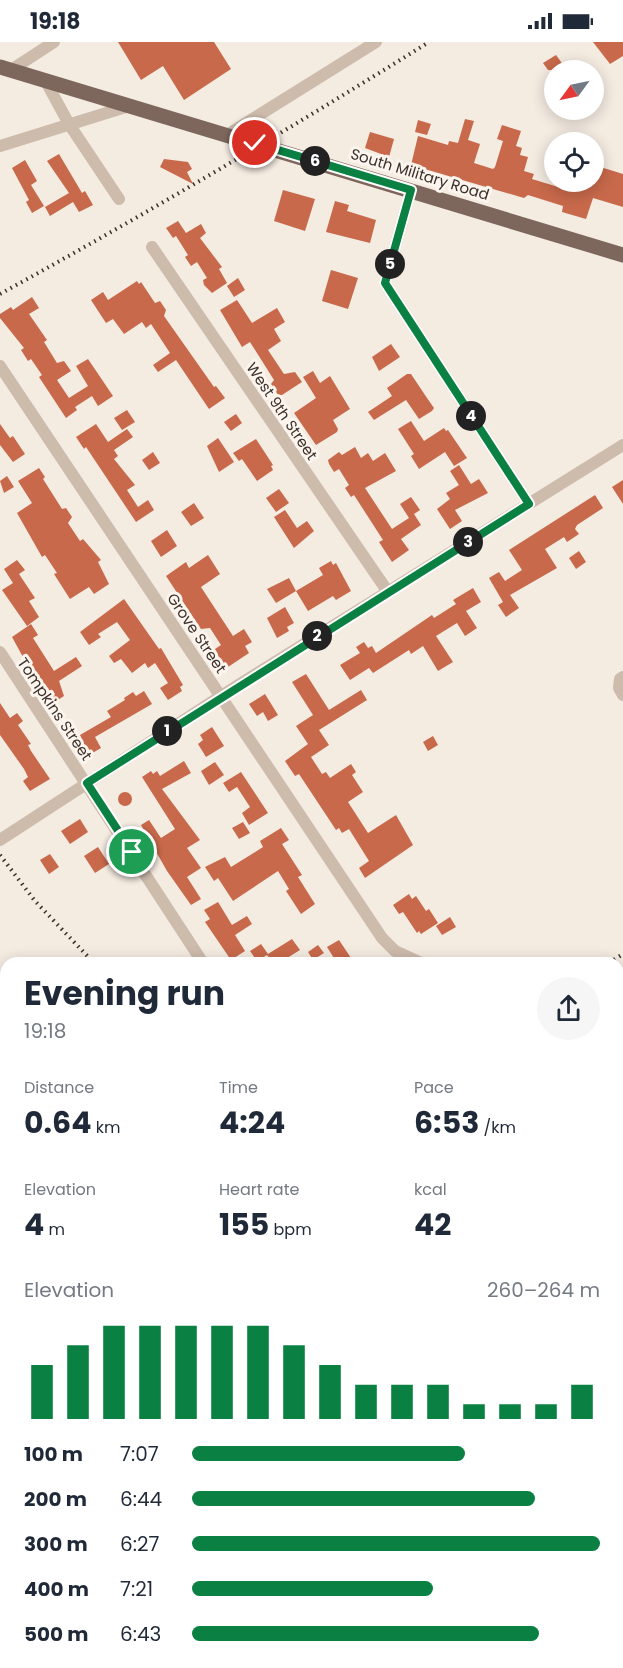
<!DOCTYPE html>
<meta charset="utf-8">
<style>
body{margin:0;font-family:Poppins,sans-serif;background:#f6f6f7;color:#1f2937;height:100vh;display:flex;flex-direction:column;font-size:22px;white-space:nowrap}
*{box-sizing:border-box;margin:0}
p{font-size:20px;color:#747a83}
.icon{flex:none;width:33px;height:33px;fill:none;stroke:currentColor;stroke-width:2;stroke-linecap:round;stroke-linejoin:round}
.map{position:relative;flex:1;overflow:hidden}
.details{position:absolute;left:0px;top:915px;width:624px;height:711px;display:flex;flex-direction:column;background:#fff;border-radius:18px 18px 0 0;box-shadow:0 3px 15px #0003}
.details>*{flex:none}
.needle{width:39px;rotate:237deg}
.controls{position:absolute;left:544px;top:18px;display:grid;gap:12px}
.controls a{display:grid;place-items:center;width:60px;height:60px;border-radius:50%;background:#fff;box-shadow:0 3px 15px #0003;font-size:30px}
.pin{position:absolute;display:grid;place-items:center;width:51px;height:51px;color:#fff;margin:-26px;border:3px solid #fff;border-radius:50%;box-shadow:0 2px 6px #0007}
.km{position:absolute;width:30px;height:30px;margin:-15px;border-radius:50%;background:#222;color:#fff;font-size:16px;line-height:30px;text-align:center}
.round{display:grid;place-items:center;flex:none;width:63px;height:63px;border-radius:32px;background:#f6f6f7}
.head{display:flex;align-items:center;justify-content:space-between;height:102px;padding:0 24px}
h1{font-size:33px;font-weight:700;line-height:45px}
.stats{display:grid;grid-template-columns:repeat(3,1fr);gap:9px;height:102px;padding:6px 24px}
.stats div{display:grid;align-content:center}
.stats b{font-size:30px;font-weight:700}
.stats small{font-size:16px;font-weight:400}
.stats p{font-size:16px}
.chart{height:168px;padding:12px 24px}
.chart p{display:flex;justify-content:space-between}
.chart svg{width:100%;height:108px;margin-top:6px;stroke:#0b8043;stroke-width:6}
ul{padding:0 24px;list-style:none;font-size:20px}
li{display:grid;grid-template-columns:96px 72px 1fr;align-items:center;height:45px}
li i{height:15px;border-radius:8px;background:#0b8043}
.status{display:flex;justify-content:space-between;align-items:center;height:42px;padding:0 30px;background:#fff;direction:ltr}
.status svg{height:16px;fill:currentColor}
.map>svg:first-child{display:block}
.water{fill:#7fb0b2}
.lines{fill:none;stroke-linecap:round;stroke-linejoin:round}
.river{stroke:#7fb0b2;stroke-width:21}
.building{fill:#c8694b}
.minor{stroke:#cdbbac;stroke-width:12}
.major{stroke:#7d675c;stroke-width:15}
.rail{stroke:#3b302b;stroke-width:4;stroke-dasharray:1.5 4.5;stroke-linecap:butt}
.route-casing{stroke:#fff;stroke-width:12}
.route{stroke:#0b8043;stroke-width:8}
.labels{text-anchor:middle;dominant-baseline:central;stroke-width:6;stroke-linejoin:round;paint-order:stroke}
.street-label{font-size:15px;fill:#3b302b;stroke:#fbf5ee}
</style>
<div class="status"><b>19:18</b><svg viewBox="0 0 49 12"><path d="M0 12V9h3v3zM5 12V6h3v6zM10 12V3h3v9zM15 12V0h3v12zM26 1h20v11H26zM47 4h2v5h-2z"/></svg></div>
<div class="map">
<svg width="623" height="1626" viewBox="0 0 623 1626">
<rect width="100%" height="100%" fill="#f4ebe1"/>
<path class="water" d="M0,967L6,975V1041L0,1036Z"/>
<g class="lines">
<path class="river" d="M618,953L623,950"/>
</g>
<g class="building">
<path d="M118,0H214L231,27L184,58L163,24L141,38Z"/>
<path d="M593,0H623V14L610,22Z"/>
<path d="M556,13L567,28H548L543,21Z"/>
<path d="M465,77L474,79L468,98L480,102L474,121L493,127L495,125L503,99L497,97L502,83L521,89L516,104L522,106L520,113L528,115L524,129L534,132L532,137L568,148L571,140H594V123L623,132V165L593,156L586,177L562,170L563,164L528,153L524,156L411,123L418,94L448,103L449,99L458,101Z"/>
<path d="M418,78L431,82L427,93L415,90Z"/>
<path d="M370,90L394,97L389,115L365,106Z"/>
<path d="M59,112L82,151L85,149L93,163L79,170L73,160L50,174L45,165L69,151L47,119Z"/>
<path d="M164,117L188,120L192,127L187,130L193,142L160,125Z"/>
<path d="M25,118L37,139L31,143L44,164L32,171L26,160L29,158L12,126Z"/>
<path d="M283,148L315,157L305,189L274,179Z"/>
<path d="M335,159L349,163L347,169L376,178L370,201L326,190Z"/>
<path d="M178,179L186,191L201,182L206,191L200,196L222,225L219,227L227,241L212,251L204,243L203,238L207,236L197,220L191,224L185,215L188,213L176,194L173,196L166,186Z"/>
<path d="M331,228L358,236L348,267L322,259Z"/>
<path d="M238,236L245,248L234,255L227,244Z"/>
<path d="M137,239L139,242L141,240L155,261L160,259L166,268L164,274L214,345L216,344L225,356L209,367L176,318L158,330L153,323L170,311L151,282L146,286L142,280L124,292L113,277L106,281L91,258L103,250L108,258Z"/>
<path d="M32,255L39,266L29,272L47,298L44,300L57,321L64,319L71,329L57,338L69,356L88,344L76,324L88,317L113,354L98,364L92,354L75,365L77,368L66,376L39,335L42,333L31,317L28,319L21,308L24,306L0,276V272L11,265L13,268Z"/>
<path d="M237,258L252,281L277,266L285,280L274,287L281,299L268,308L284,332L295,330L302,340L282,353H278L271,342L274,338L250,300L242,305L220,268Z"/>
<path d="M391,302L400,315L379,329L372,315Z"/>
<path d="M313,329L320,341L330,334L350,367L333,378L338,387L337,390L316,403L294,371L316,356L303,335Z"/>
<path d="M407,332H411L427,356L434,366L432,369L419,377L406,358L374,378L368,370L392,354L387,346Z"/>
<path d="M127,368L135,380L122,388L114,376Z"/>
<path d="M236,372L242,381L231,389L224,380Z"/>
<path d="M411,379L424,399L444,386L446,389L448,388L467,416L454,424L445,410L419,427L411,414L414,412L398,387Z"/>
<path d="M0,382L10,396L13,394L25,412L13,420L0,403Z"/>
<path d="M96,382L108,400L127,387L133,395L114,408L118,414L114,417L135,443L127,448L138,465L148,458L154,468L136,480L86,405L84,407L76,395Z"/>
<path d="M218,396L234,420L219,430L207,404Z"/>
<path d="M256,397L273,423L271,424L273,428L257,439L242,417L239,419L233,411Z"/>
<path d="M355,405L361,416L368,411L373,419L385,411L396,429L365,446L392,487L409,476L400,462L411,455L420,468L414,472L421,483L401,497L409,508L392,520L379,500L383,498L354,453L351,455L345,446L349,443L339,427L334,430L329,422L328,418L339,410L342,413Z"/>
<path d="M153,410L160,421L149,428L142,418Z"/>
<path d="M459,423L471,442L479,437L488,451L455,468L462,479L450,487L437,467L450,457L446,451L459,443L450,429Z"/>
<path d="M39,426L45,435L43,437L62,467L66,466L72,475L68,481L80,499L83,497L101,518L98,520L109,542L94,552L89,545L70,557L54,532L57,531L45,513L42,515L17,471L32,461L18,439Z"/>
<path d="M7,434L14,445L4,451L0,439Z"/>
<path d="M623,438V462L612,445Z"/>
<path d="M279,447L289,461L276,470L266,456Z"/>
<path d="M595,453L603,466L577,483L575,487L579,492L567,500L564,495L545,507L557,526L510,553L519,566L506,575L498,563L503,560L489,536L499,530L505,539L522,528L509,508Z"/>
<path d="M194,461L204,476L191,484L181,470Z"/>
<path d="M285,468L297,486L307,479L314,489L294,506L274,475Z"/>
<path d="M167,488L177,504L161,515L151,499Z"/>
<path d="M579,509L586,520L576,527L569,516Z"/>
<path d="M208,513L220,532L201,545L233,594L244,587L252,600L245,604L249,611L225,627L215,607L221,603L210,586L201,587L166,534L186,520L189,526Z"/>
<path d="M17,518L25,528L19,532L35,556L29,559L39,575L27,584L2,548L13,541L4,527Z"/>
<path d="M331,519L333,523L336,521L351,549L336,558L333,554L308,569L296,549L323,533L319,526Z"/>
<path d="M289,536L296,549L276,561L267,547Z"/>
<path d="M473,546L481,560L466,569L477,586L465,594L457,581L436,594L453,620L438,629L423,604L411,612L409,608L373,631L369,626L350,638L340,623L360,611L356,605L364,600L368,606L372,604L376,611L432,573L434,576L456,562L453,558Z"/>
<path d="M124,557L159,607L161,606L183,643L180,645L182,649L168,658L160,646L168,641L155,621L148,626L145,621L132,631L121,617L114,621L109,614L130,598L117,580L98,592L101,595L89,603L80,590Z"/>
<path d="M285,565L294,581L287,585L289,589L277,596L267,576Z"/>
<path d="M31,582L38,593L33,596L54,629L76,615L82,624L59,639L64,654L53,661L46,650L48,648L37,631L35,632L29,626L12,595Z"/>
<path d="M306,632L329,668L361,648L367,658L319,688L329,703L311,715L322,732L326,730L330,736L351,722L356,730L352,733L363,750L348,760L368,791L396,773L413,803L365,836L359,826L369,819L349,787L342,791L339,786L336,788L299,732L295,734L285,719L308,702L296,684L313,673L292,640Z"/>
<path d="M144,649L152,662L95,695L101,706L89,713L80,693L111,675L107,669L125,658L124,656L133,650L136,654Z"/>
<path d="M265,652L278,673L268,679L263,670L257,674L249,662Z"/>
<path d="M0,661L10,676L17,671L23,679L18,683L31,702L28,703L31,709L50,737L30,749L23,739L28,735L24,727L0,693Z"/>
<path d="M212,685L224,704L206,715L198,702L203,698L200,693Z"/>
<path d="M433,694L438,703L428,709L423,700Z"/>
<path d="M184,719L191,731L162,747L200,798L187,806L201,826L187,835L201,857L191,863L167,829L141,783L149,778L161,796L175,787L142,735L151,729L153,732L157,729L160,734Z"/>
<path d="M215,720L224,733L209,743L201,729Z"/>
<path d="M241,730L268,771L249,783L242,771L250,765L237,745L229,750L223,741Z"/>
<circle cx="125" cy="757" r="7"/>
<path d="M80,777L88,790L70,802L61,789Z"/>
<path d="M243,780L250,791L239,797L232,786Z"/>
<path d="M281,786L289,798L282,802L302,833L298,835L315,862L301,872L286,849L289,847L278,829L233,859L218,836L214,839L205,825L225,815L231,825L263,805L260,799Z"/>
<path d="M98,805L109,822L95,831L84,814Z"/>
<path d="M50,812L59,825L49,832L40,818Z"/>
<path d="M409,852L412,857L416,854L426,869L429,867L438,881L421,892L419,889L417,891L403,870L399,872L393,863Z"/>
<path d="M218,860L232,883L247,874L252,882L235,893L245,909L231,918L205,880L210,877L204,868Z"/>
<path d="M450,875L456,885L442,893L436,884Z"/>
<path d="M292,897L300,908L279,921H273L267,913L257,919L250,909L261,902L268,912Z"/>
<path d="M339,898L351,916L344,921H337L327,905Z"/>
<path d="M318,903L324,911L313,918L308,910Z"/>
</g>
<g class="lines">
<g class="minor">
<path d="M11,28L54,0"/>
<path d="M45,38L69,82L119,157"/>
<path d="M227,93L376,0"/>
<path d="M0,104L129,64"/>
<path d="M411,148L385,241L529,462"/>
<path d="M152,205L388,550"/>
<path d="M0,324L382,896L395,909L421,921"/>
<path d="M0,610L203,921"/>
<path d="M623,635L620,637L619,646L623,653"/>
<path d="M0,798L221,654L623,403"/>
<path d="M618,1084L623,1092"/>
<path d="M618,1235L623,1232"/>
<path d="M618,1438L623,1435"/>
<path d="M0,1451L6,1461"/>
<path d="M102,1620L106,1626"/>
<path d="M223,1620L227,1626"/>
<path d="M11,1626L21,1620"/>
<path d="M317,1626L326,1620"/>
</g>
<path class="major" d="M0,25L623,213"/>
<g class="rail">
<path d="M0,252C146,172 288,88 429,0"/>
<path d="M0,813L35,859L94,921"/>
<path d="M609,921L623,912"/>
</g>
</g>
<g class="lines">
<defs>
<path id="route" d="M132,810L87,741L529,462L385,241L411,148L255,101"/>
</defs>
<use href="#route" class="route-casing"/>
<use href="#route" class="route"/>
</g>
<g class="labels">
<g class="street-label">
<text transform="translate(420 132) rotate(17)">South Military Road</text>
<text transform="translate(282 369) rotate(56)">West 9th Street</text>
<text transform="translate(197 591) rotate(56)">Grove Street</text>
<text transform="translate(55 667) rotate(56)">Tompkins Street</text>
</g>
</g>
</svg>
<div class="controls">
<a><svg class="needle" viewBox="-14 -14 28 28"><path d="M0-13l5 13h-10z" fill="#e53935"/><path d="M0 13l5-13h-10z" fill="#747a83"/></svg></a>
<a><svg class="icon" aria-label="locate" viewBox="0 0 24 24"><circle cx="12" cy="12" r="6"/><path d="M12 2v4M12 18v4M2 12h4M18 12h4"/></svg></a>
</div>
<div class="pin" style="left:132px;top:810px;background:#1e9e55"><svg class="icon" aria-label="arrive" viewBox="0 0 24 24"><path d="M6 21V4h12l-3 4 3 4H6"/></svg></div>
<div class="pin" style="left:255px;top:101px;background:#d93025"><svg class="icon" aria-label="check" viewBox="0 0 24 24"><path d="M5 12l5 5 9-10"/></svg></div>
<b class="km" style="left:167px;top:689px">1</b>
<b class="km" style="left:317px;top:594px">2</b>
<b class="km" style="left:468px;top:500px">3</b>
<b class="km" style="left:471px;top:374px">4</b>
<b class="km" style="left:390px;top:222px">5</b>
<b class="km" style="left:315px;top:119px">6</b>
<section class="details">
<div class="head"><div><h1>Evening run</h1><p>19:18</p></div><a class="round"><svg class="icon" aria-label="share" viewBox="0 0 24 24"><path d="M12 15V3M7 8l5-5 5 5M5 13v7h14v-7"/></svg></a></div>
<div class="stats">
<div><p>Distance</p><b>0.64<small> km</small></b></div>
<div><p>Time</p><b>4:24</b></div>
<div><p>Pace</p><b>6:53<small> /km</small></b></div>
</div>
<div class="stats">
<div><p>Elevation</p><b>4<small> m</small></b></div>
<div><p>Heart rate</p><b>155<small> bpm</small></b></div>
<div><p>kcal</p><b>42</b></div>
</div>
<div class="chart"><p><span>Elevation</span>260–264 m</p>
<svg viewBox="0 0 160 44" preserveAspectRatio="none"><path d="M5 44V22M15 44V14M25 44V6M35 44V6M45 44V6M55 44V6M65 44V6M75 44V14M85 44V22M95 44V30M105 44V30M115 44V30M125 44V38M135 44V38M145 44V38M155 44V30"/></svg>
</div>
<ul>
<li><b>100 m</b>7:07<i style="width:67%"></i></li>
<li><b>200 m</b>6:44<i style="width:84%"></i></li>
<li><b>300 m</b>6:27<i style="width:100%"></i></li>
<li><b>400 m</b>7:21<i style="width:59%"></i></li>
<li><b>500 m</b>6:43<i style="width:85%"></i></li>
</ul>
</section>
</div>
